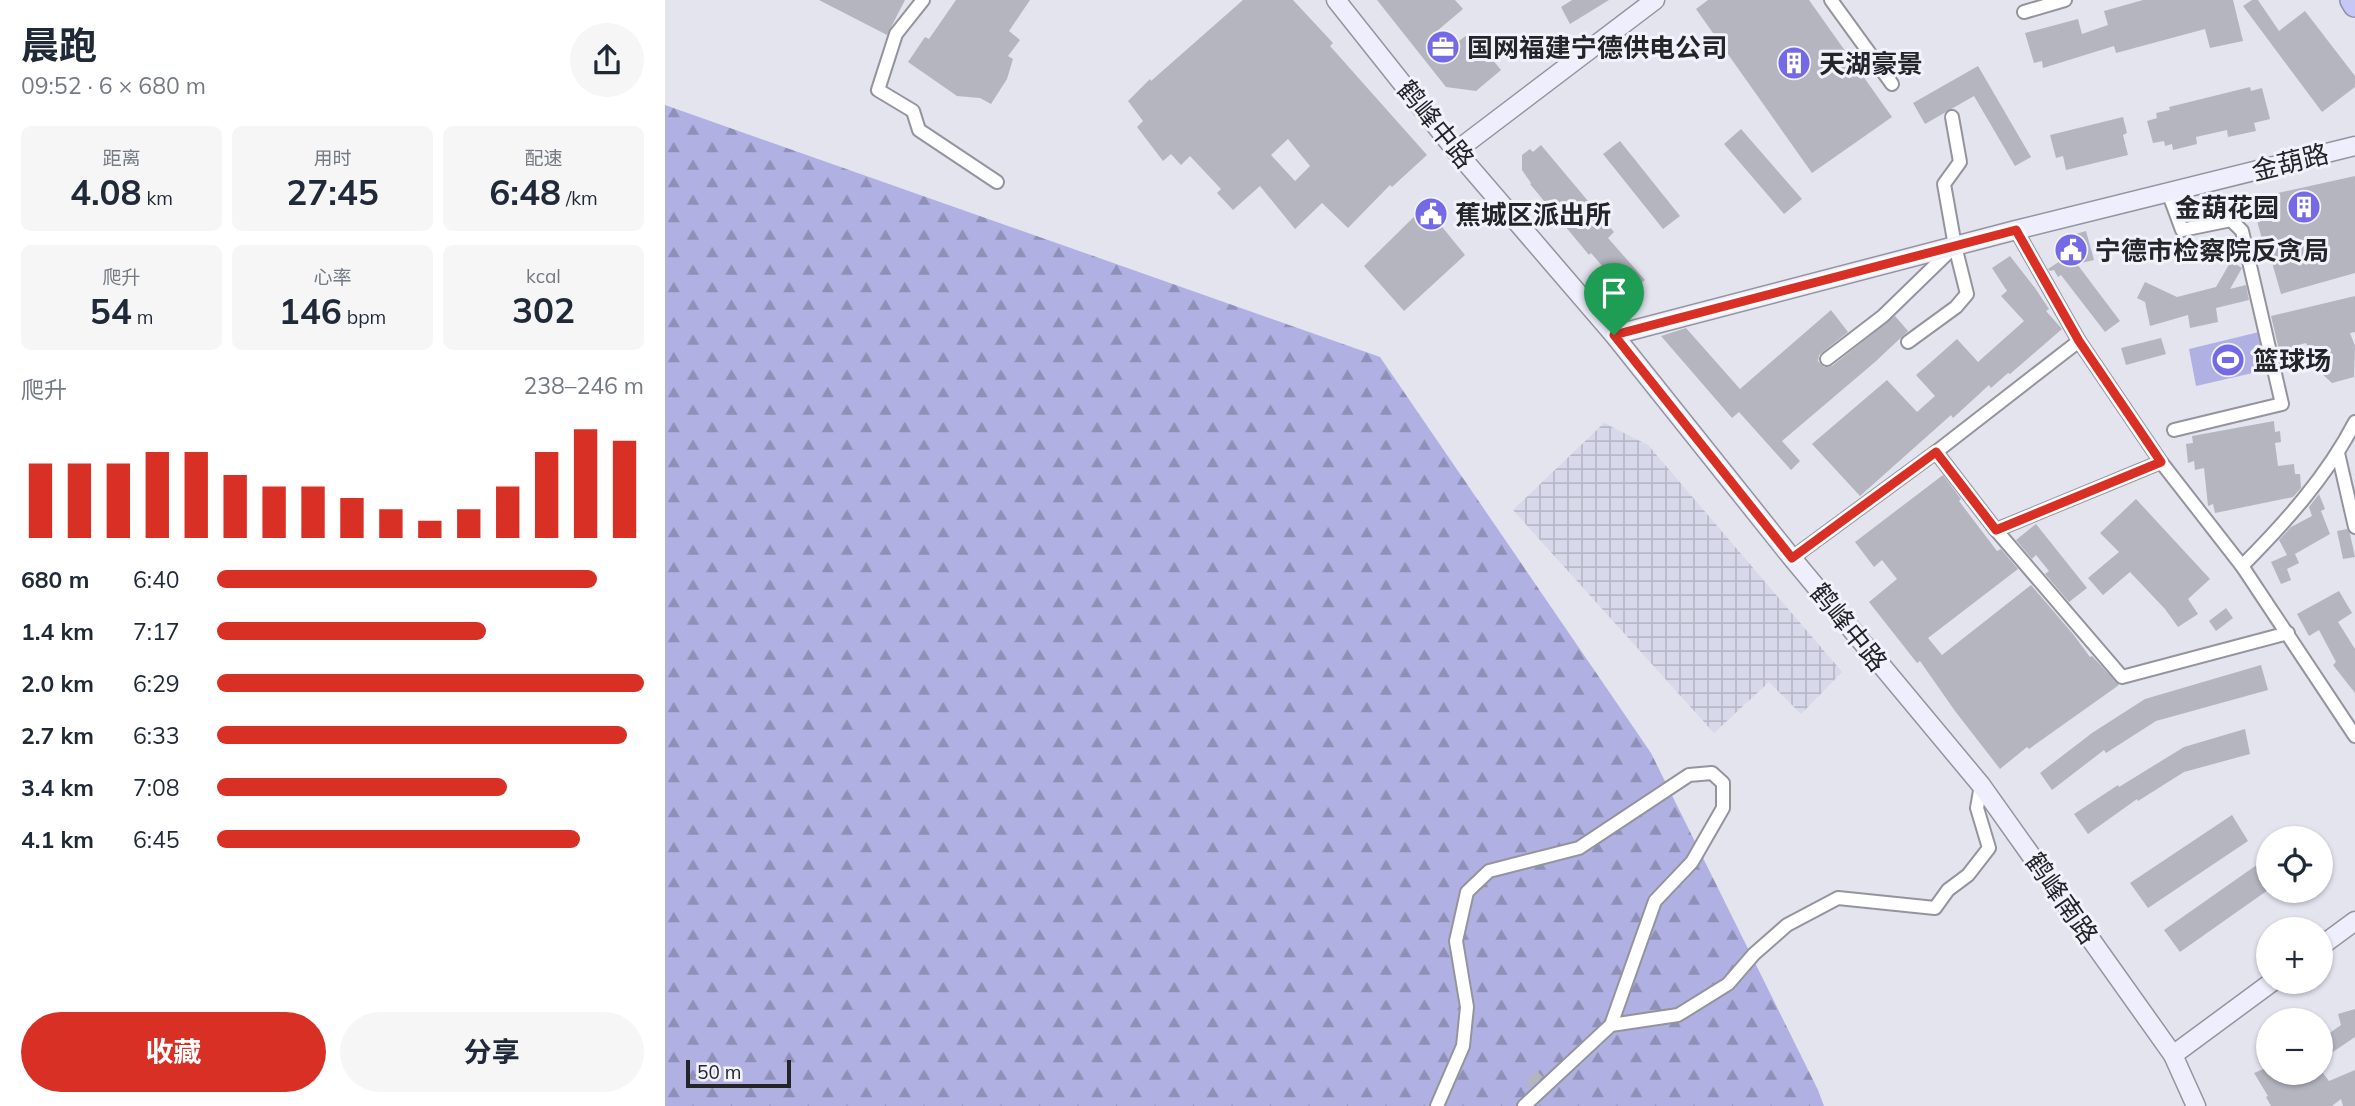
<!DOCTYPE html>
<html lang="zh">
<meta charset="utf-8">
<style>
body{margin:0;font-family:Mulish,"Noto Sans SC",sans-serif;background:#f6f6f7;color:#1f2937;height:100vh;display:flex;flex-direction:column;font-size:26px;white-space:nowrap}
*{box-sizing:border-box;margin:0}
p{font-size:23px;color:#747a83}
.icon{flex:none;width:38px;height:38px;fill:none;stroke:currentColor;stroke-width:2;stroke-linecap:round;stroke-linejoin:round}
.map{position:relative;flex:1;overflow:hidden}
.drawer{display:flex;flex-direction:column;background:#fff;width:665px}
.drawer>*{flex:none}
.fabs{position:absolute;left:1591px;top:826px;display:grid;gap:14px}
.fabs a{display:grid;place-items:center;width:77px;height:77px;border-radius:50%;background:#fff;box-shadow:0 2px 5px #0004;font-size:35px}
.scale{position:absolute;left:21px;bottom:18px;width:105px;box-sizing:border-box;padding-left:7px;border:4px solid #242528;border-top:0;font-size:19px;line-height:24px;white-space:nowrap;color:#242528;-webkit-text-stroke:5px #f1f2fc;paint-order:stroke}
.pin{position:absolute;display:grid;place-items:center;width:60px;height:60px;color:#fff;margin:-72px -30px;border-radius:50% 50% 50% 0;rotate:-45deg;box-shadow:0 0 7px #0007}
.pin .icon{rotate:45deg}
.round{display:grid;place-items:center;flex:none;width:74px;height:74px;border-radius:37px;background:#f6f6f7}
.summary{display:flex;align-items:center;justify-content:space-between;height:119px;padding:0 21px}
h1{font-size:38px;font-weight:700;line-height:52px}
.figures{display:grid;grid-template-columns:repeat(3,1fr);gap:10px;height:119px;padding:7px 21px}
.figures div{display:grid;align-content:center;border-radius:10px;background:#f6f6f7;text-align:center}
.figures b{font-size:35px;font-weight:700}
.figures small{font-size:19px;font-weight:400}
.figures p{font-size:19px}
.chart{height:196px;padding:14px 21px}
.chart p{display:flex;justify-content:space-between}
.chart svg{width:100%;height:126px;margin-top:7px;stroke:#d93025;stroke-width:6}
.action{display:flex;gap:14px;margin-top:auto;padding:14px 21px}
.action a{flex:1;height:80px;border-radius:42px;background:#d93025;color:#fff;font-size:28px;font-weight:700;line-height:80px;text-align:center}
.action a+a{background:#f6f6f7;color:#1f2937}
ul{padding:0 21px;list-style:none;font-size:23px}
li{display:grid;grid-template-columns:112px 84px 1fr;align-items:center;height:52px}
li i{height:18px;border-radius:9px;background:#d93025}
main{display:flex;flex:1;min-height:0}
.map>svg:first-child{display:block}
.industrial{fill:url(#industrial-grid)}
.forest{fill:url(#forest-firs)}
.park{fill:#b0b1e2}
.building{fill:#b4b5bf;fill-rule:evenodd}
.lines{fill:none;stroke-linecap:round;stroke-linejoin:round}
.street-casing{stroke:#94949e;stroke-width:16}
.secondary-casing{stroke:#94949e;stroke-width:21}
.highway-casing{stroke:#8d8ead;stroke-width:26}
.street{stroke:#fff;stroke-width:12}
.secondary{stroke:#eeeefc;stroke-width:18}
.highway{stroke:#c6c7f4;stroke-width:23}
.route-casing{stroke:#fff;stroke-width:14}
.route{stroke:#d93025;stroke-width:9}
.labels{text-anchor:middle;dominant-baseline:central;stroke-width:6;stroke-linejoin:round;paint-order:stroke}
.poi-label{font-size:26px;font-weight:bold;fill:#242528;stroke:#f1f2fc;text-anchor:start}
.street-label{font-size:26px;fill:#242528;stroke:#f1f2fc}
</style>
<main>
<section class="drawer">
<div class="summary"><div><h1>晨跑</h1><p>09:52 · 6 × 680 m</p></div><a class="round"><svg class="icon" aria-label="share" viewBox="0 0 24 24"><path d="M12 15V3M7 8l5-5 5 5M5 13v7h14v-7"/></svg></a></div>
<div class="figures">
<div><p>距离</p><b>4.08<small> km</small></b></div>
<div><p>用时</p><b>27:45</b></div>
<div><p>配速</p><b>6:48<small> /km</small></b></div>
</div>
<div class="figures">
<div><p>爬升</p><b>54<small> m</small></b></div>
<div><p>心率</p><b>146<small> bpm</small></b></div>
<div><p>kcal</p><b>302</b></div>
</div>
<div class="chart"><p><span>爬升</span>238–246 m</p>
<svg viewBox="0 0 160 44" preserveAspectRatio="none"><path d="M5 44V18M15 44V18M25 44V18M35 44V14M45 44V14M55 44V22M65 44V26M75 44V26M85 44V30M95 44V34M105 44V38M115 44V34M125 44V26M135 44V14M145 44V6M155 44V10"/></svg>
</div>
<ul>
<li><b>680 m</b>6:40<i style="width:89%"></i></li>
<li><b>1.4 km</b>7:17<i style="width:63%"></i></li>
<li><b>2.0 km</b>6:29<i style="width:100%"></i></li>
<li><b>2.7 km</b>6:33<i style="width:96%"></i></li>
<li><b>3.4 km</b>7:08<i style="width:68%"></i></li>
<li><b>4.1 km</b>6:45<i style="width:85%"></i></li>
</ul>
<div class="action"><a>收藏</a><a>分享</a></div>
</section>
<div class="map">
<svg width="1690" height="1106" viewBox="0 0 1690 1106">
<defs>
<pattern id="industrial-grid" width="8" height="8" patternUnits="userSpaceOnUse" patternTransform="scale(1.75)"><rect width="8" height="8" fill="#d7d8e9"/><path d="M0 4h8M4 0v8" fill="none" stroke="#b8b9c8"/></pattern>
<pattern id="forest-firs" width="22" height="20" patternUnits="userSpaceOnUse" patternTransform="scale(1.75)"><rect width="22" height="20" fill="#b0b1e2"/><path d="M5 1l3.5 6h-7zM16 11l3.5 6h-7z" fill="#8f90b7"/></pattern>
</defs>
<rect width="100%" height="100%" fill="#e4e4ef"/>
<path class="industrial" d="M939,423L983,445L1177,672L1136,714L1104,682L1049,733L848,510Z"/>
<path class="forest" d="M0,105L715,357L986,753L1153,1090L1159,1106H0Z"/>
<path class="park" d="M1594,332L1601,370L1531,386L1524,349Z"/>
<g class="building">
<path d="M154,0H240L222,35Z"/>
<path d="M291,0H365L344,31L355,40L343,56L348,59L342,79L326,104L315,98L292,96L243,62L260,37L264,39Z"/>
<path d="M578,0H628L668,43L665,46L762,155L727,187L725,185L683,228L657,203L630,229L595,186L568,210L552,193L556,189L525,156L516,165L506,154L498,161L472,127L478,121L463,101L485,79L486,81ZM623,139L645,166L630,181L606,155Z"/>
<path d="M712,0H790L798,9L766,36L779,52L802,35H807L836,70L811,91L781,87Z"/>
<path d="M907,0H944L905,24L896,7Z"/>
<path d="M1043,0H1144L1227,117L1147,173L1031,9Z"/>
<path d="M1478,0H1568L1578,41L1545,48L1540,29L1451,53L1449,46L1378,68L1377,61L1369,63L1360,33L1413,19L1417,34L1443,25L1439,11Z"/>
<path d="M1587,0H1593L1614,31L1640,11L1690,76V87L1657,112L1578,6Z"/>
<path d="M1313,66L1366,157L1350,166L1309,96L1260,124L1248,103Z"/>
<path d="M1585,87L1586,91L1597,88L1605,119L1589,123L1591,131L1563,137L1562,130L1531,137L1532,144L1508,150L1507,144L1500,146L1499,141L1488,143L1482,121L1492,118L1491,113L1505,110L1504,107Z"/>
<path d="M1458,117L1462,133L1458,135L1463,155L1401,170L1398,156L1391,158L1385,135Z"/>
<path d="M1076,129L1137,199L1119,214L1059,144Z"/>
<path d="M955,141L1015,216L998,229L938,154Z"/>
<path d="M876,145L949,232L943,238L980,280L962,295L926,253L924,255L865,184L866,183L857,170V155L865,149L868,152Z"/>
<path d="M1690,176V273L1616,294L1600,238L1597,239L1586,199Z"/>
<path d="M760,206L800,255L739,311L699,266Z"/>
<path d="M1421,231L1429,260L1412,264L1455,321L1440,332L1396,275L1393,277L1389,270L1385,271L1383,269L1409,252L1404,236Z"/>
<path d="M1345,256L1370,288L1384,309L1381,311L1397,329L1345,374L1343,373L1326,388L1324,385L1288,418L1286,415L1195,496L1147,444L1222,380L1252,412L1270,396L1251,375L1265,363L1292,339L1313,362L1359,321L1336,296L1342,291L1327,268Z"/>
<path d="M1566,261L1577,268L1565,289L1581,285L1584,300L1551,308L1553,322L1525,328L1523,315L1485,326L1480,302L1472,298L1480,282L1512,297L1551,287Z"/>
<path d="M1690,296V332L1685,333L1690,346L1689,377L1667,383L1655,372L1641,343L1614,350L1606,316Z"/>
<path d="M1166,310L1183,332L1154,355L1153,361L1159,367L1167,366L1230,316L1243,331L1210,362L1117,441L1135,461L1126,470L1074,412L1067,418L996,336L1021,328L1075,389Z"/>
<path d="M1496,338L1501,354L1461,365L1456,348Z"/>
<path d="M1609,421L1610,432L1615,431L1616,442L1610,443L1613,466L1629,464L1630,474H1635L1636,488L1628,497L1550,513L1548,504L1543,506L1539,468L1530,470L1529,461L1523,463L1521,444L1528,443L1527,436Z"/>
<path d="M1278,475L1296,499L1294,501L1332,551L1336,549L1353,569L1263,638L1277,655L1366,585L1408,634L1425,657L1427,656L1454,685L1364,749L1362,747L1335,769L1290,711L1255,661L1252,663L1204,602L1232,579L1217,560L1209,567L1190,542Z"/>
<path d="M1654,494L1660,509L1656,511L1665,534L1630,554L1634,563L1622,569L1626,580L1616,584L1606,562L1622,555L1614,540L1626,527L1647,516L1644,507Z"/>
<path d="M1471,499L1545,579L1523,599L1533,614L1513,627L1500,609L1465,572L1438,595L1423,578L1454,552L1435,533Z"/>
<path d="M1371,524L1422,588L1404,602L1380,574L1384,571L1371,555L1367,559L1351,540Z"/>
<path d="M1682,529L1685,534L1690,557L1678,559L1672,531Z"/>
<path d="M1674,591L1687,613L1673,622L1690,649V693L1668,665L1671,662L1654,630L1644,636L1632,614Z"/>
<path d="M1561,608L1568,618L1551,631L1544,621Z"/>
<path d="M1596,665L1603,690L1491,721L1441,753L1439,750L1387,790L1375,773L1427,733L1480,699Z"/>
<path d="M1580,729L1585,754L1519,772L1473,801L1472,799L1423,834L1409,814L1453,785L1454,787L1519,747Z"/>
<path d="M1567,815L1583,841L1483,908L1465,883Z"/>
<path d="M1596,862L1603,873V890L1515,952L1499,930Z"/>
<path d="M1690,1009V1037L1656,1060V1039L1676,1025L1673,1014Z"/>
<path d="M1603,1067V1073H1658L1664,1081L1690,1070V1106H1678L1676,1099L1667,1106H1606L1601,1097L1603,1096L1589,1073Z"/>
<path d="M872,1071L878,1077L866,1087L861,1082Z"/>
</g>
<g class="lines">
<defs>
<g id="street">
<path d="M258,0L231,34L213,90L248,111L254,130L332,182"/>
<path d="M1166,0L1227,84"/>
<path d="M1359,12L1400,0"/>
<path d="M1287,117L1295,162L1279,184L1290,246"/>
<path d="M1503,192L1517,230L1566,220L1577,231L1617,404L1509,430"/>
<path d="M1351,230L1414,341L1496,462L1577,566L1690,736"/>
<path d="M1162,359L1218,316L1290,246L1302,294L1291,307L1243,342"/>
<path d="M1271,452L1331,530L1496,462"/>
<path d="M1673,453L1690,527"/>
<path d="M1331,530L1457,677L1623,633"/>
<path d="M1127,558L1271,452L1414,341"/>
<path d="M1577,566C1620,523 1662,476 1690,422"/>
<path d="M772,1106L798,1046L802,1007L791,941L802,892L824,871L914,848L1024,775L1047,773L1058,783V808L1027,862L990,901L946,1025"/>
<path d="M859,1106L946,1025L1013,1015L1063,984L1089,954L1122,925L1173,898L1270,908L1283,890L1303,875L1324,848L1312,808L1316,785"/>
</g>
<g id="secondary">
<path d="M671,0L791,151L949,335L1127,558L1316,785L1508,1055L1531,1106"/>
<path d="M791,151L990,0"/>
<path d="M949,335L1351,230L1690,146"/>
<path d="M1656,946L1690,921"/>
<path d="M1508,1055L1607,982"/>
</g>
<path id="highway" d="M1687,0L1690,5"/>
</defs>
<use href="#street" class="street-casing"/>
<use href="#secondary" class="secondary-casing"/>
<use href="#highway" class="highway-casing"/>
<use href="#street" class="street"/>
<use href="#secondary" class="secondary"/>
<use href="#highway" class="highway"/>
</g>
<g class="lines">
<defs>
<path id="route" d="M1351,230L1414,341L1496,462L1331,530L1271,452L1127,558L949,335Z"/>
</defs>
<use href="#route" class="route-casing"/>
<use href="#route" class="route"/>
</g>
<defs>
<symbol id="office-disc" viewBox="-11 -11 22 22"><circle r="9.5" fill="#756ae5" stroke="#f1f2fc"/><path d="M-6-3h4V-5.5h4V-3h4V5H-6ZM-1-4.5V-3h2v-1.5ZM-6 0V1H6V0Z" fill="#fff"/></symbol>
<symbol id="building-disc" viewBox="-11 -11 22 22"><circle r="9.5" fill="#756ae5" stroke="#f1f2fc"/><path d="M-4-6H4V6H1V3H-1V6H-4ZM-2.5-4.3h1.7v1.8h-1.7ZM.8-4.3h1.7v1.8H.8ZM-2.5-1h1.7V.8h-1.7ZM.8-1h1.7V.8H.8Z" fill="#fff"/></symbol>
<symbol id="civic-disc" viewBox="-11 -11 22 22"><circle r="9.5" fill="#756ae5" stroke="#f1f2fc"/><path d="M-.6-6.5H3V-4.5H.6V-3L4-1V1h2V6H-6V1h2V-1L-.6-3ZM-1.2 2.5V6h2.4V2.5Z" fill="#fff"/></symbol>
<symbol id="stadium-disc" viewBox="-11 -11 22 22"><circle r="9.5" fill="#756ae5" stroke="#f1f2fc"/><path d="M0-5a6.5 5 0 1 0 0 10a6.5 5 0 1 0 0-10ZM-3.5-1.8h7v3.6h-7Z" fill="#fff"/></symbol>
</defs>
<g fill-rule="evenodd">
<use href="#office-disc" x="759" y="28" width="38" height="38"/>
<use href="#building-disc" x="1110" y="44" width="38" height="38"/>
<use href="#building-disc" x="1620" y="188" width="38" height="38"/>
<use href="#civic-disc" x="747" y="195" width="38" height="38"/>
<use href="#civic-disc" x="1387" y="231" width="38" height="38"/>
<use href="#stadium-disc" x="1544" y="341" width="38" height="38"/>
</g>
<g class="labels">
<g class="poi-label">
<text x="802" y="47">国网福建宁德供电公司</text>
<text x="1154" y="63">天湖豪景</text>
<text x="1614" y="207" text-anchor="end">金葫花园</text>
<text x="790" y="214">蕉城区派出所</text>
<text x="1430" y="250">宁德市检察院反贪局</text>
<text x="1588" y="360">篮球场</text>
</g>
<g class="street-label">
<text transform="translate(771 124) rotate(51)">鹤峰中路</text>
<text transform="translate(1625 162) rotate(-14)">金葫路</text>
<text transform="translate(1184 627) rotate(51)">鹤峰中路</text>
<text transform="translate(1397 898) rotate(55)">鹤峰南路</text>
</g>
</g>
</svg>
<div class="fabs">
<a><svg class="icon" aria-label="locate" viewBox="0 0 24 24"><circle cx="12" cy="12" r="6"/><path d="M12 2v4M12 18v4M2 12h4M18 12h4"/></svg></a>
<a>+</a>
<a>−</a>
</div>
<div class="scale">50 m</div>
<div class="pin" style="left:949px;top:335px;background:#1e9e55"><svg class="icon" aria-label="arrive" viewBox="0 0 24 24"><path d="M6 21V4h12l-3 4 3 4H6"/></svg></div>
</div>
</main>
